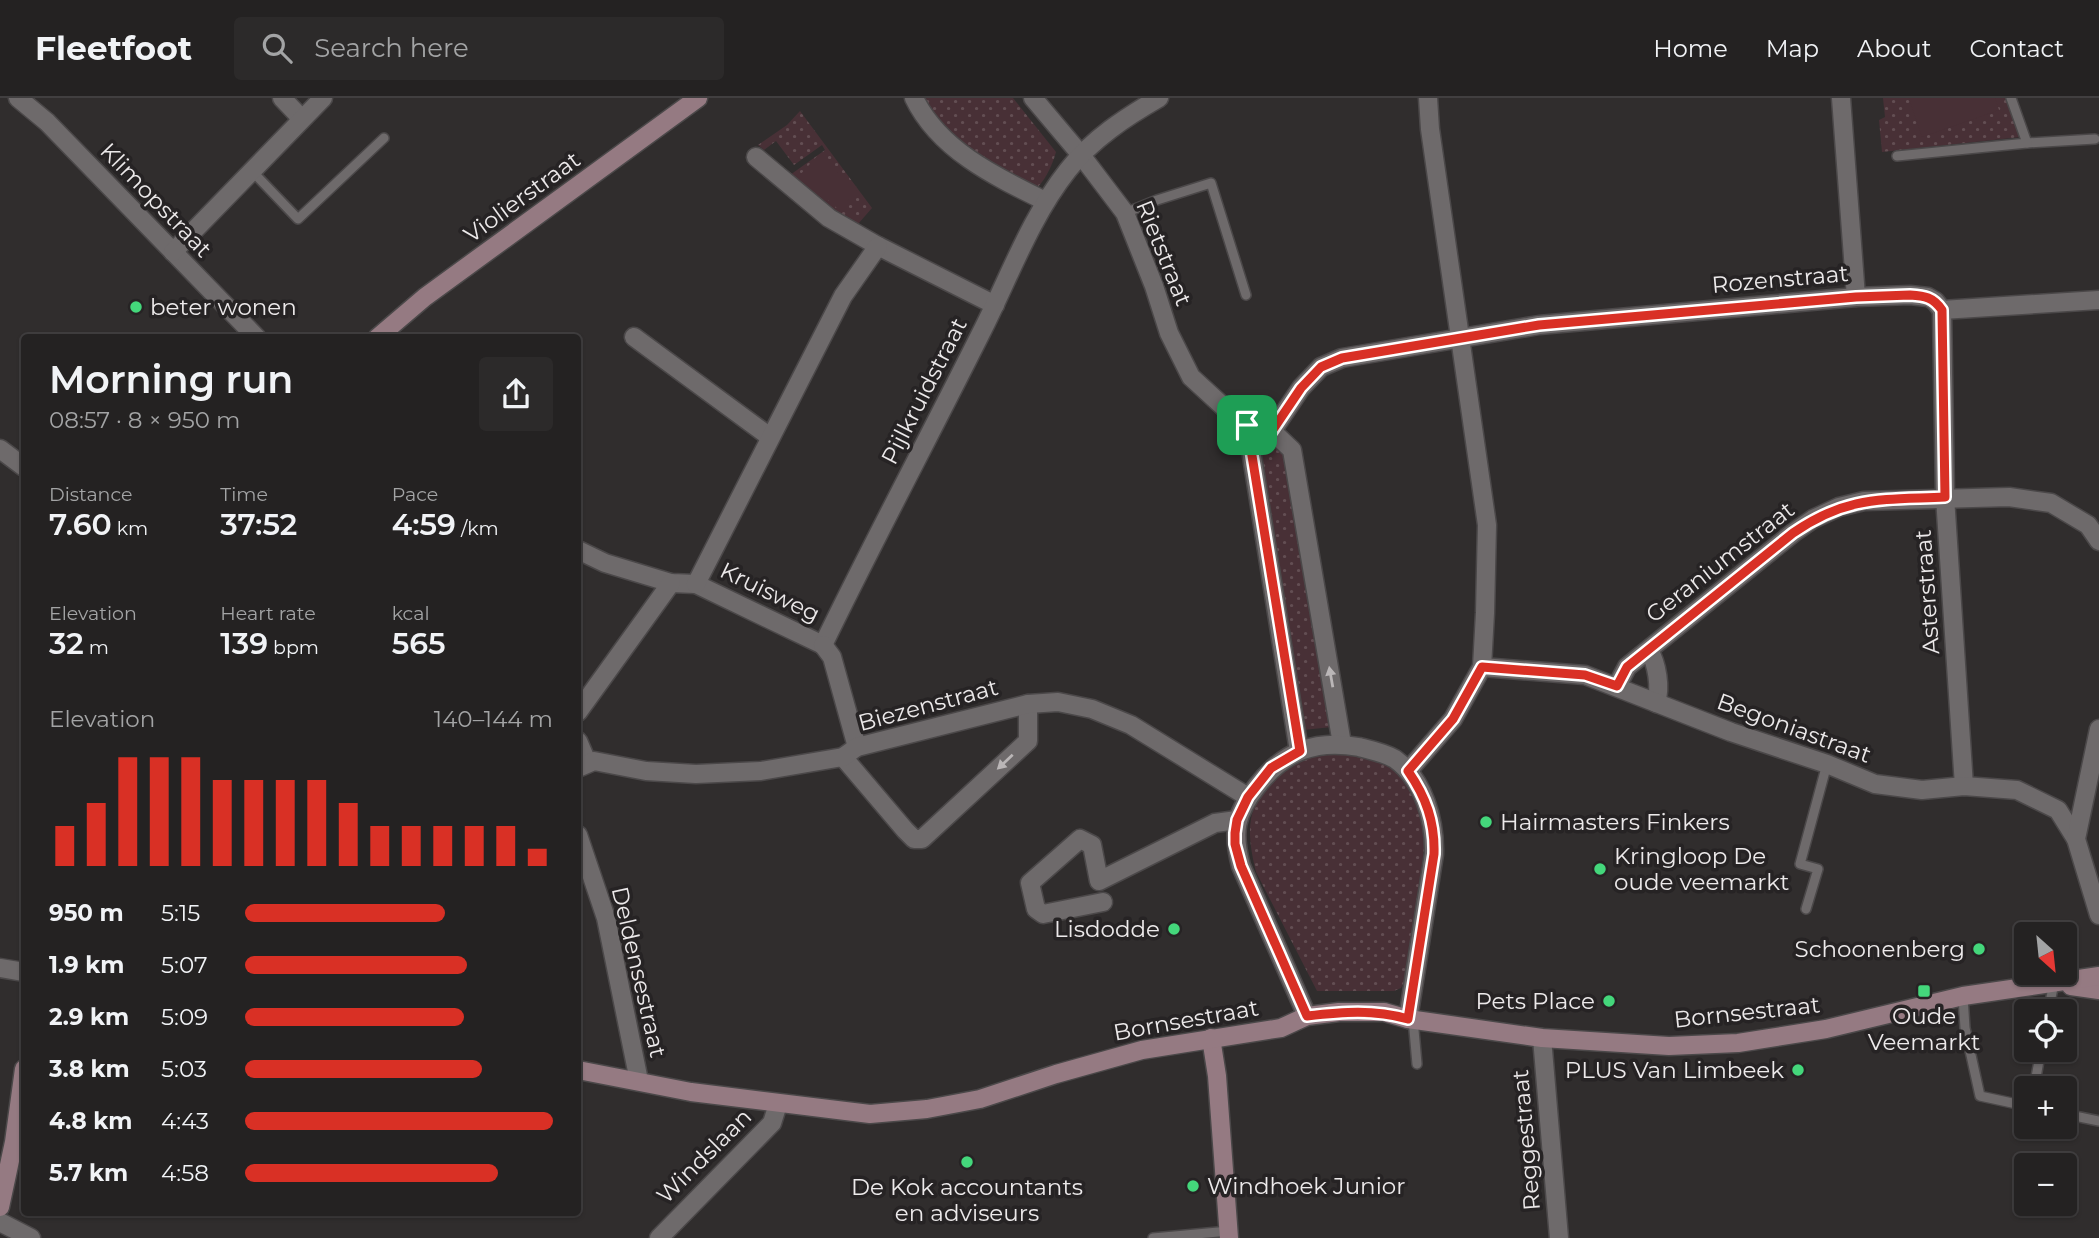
<!DOCTYPE html>
<meta charset="utf-8">
<style>
body{margin:0;font-family:Montserrat,sans-serif;background:#2c2a2a;color:#f1f3f6;height:100vh;display:flex;flex-direction:column;font-size:26px;white-space:nowrap}
*{box-sizing:border-box;margin:0}
p{font-size:23px;color:#a3a4a5}
.icon{flex:none;width:38px;height:38px;fill:none;stroke:currentColor;stroke-width:2;stroke-linecap:round;stroke-linejoin:round}
.map{position:relative;flex:1;overflow:hidden}
.drawer{position:absolute;left:21px;top:236px;width:560px;height:882px;display:flex;flex-direction:column;background:#242222;border-radius:7px;box-shadow:0 2px 5px #0004,0 0 0 2px #413f40}
.drawer>*{flex:none}
.needle{width:46px;rotate:153deg}
.fabs{position:absolute;left:2014px;top:824px;display:grid;gap:14px}
.fabs a{display:grid;place-items:center;width:63px;height:63px;border-radius:7px;background:#242222;box-shadow:0 2px 5px #0004,0 0 0 2px #413f40;font-size:35px}
.pin{position:absolute;display:grid;place-items:center;width:60px;height:60px;color:#fff;margin:-30px;border-radius:14px;box-shadow:0 4px 10px #0006}
.round{display:grid;place-items:center;flex:none;width:74px;height:74px;border-radius:7px;background:#2c2a2a}
.summary{display:flex;align-items:center;justify-content:space-between;height:119px;padding:0 28px}
h1{font-size:38px;font-weight:600;line-height:52px}
.figures{display:grid;grid-template-columns:repeat(3,1fr);gap:10px;height:119px;padding:7px 28px}
.figures div{display:grid;align-content:center}
.figures b{font-size:30px;font-weight:600}
.figures small{font-size:19px;font-weight:400}
.figures p{font-size:19px}
.chart{height:196px;padding:14px 28px}
.chart p{display:flex;justify-content:space-between}
.chart svg{width:100%;height:126px;margin-top:7px;stroke:#d93025;stroke-width:6}
ul{padding:0 28px;list-style:none;font-size:23px}
li{display:grid;grid-template-columns:112px 84px 1fr;align-items:center;height:52px}
li i{height:18px;border-radius:9px;background:#d93025}
header{display:flex;align-items:center;gap:42px;box-sizing:border-box;height:98px;padding:0 35px;background:#242222;border-bottom:2px solid #413f40}
header strong{font-size:33px}
nav{display:flex;gap:38px;margin-inline-start:auto;font-size:24px}
.search{width:490px;height:63px;background:#2c2a2a;display:flex;align-items:center;gap:18px;box-sizing:border-box;padding:0 24px;border-radius:7px;color:#a3a4a5;font-size:26px}
.map>svg:first-child{display:block}
.grass{fill:url(#grass-dots)}
.pitch{fill:#483036}
.lines{fill:none;stroke-linecap:round;stroke-linejoin:round}
.lane-casing{stroke:#4b4849;stroke-width:12}
.street-casing{stroke:#4b4849;stroke-width:21}
.secondary-casing{stroke:#4b4849;stroke-width:21}
.lane{stroke:#6e6a6b;stroke-width:9}
.street{stroke:#6e6a6b;stroke-width:18}
.secondary{stroke:#957a82;stroke-width:18}
.oneway{fill:#bab6b7}
.route-casing{stroke:#fff;stroke-width:14}
.route{stroke:#d93025;stroke-width:9}
.poi-dot{fill:#44d77b;stroke:#262324;stroke-width:2.5}
.labels{text-anchor:middle;dominant-baseline:central;stroke-width:7;stroke-linejoin:round;paint-order:stroke}
.street-label{font-size:23px;fill:#ece9ea;stroke:#262324}
.poi-label{font-size:23px;fill:#ece9ea;stroke:#262324;text-anchor:start}
</style>
<header>
<strong>Fleetfoot</strong>
<div class="search"><svg class="icon" aria-label="search" viewBox="0 0 24 24"><circle cx="10" cy="10" r="6"/><path d="M15 15l6 6"/></svg>Search here</div>
<nav><a>Home</a><a>Map</a><a>About</a><a>Contact</a></nav>
</header>
<div class="map">
<svg width="2099" height="1140" viewBox="0 0 2099 1140">
<defs>
<pattern id="grass-dots" width="8" height="8" patternUnits="userSpaceOnUse" patternTransform="scale(1.75)"><rect width="8" height="8" fill="#483036"/><path d="M2 2h.1M6 6h.1" fill="none" stroke="#634e53" stroke-width="1.8" stroke-linecap="round"/></pattern>
</defs>
<rect width="100%" height="100%" fill="#302d2d"/>
<g class="grass">
<path d="M920,0H1013L1056,54C1052,68 1044,86 1032,94L954,41Z"/>
<path d="M1883,0H2007L2021,39L1882,54L1879,22L1885,19Z"/>
<path d="M800,13L872,110L858,126L833,111L790,77L825,52L822,47L794,67L776,43L764,52L758,47L787,27Z"/>
<path d="M1267,344L1277,345L1284,350L1332,629L1303,632L1259,359L1260,350Z"/>
<path d="M1328,654C1339,655 1352,654 1362,657C1406,669 1423,701 1425,744L1406,880L1401,890L1394,893H1317L1256,774C1246,733 1245,705 1280,676C1286,671 1294,662 1302,659C1309,656 1320,656 1328,654Z"/>
</g>
<g class="pitch">
<path d="M1909,0H1995L1999,12L1922,39Z"/>
<path d="M818,57L857,92L839,112L800,77Z"/>
</g>
<g class="lines">
<defs>
<g id="lane">
<path d="M2027,45L2095,41"/>
<path d="M1897,58L2027,45L2011,0"/>
<path d="M252,73L298,121L384,40"/>
<path d="M1125,115L1157,102L1211,85L1246,197"/>
<path d="M1806,811L1818,771L1800,766L1827,666"/>
<path d="M1963,898L1965,930L1980,998L2026,1008"/>
<path d="M2048,914L2054,885"/>
<path d="M1413,921L1417,966"/>
<path d="M2034,990L2041,952"/>
<path d="M2065,1016L2099,1023"/>
<path d="M1153,1140L1229,1133"/>
</g>
<g id="street">
<path d="M18,0L47,24L257,240"/>
<path d="M282,0L301,20"/>
<path d="M914,0C939,52 996,79 1045,103"/>
<path d="M1033,0L1081,57L1125,115L1154,188L1169,235L1191,279L1227,312L1247,327L1272,333L1292,352L1342,646"/>
<path d="M1841,0L1856,199"/>
<path d="M756,59L829,120L878,148L995,207"/>
<path d="M173,154L323,0"/>
<path d="M1942,212L1945,399L1964,688"/>
<path d="M634,239L770,339"/>
<path d="M1247,327L1299,653"/>
<path d="M1272,333L1301,290L1321,269L1342,260L1539,227L1856,199L1910,197L1928,199L1935,203L1942,212L2099,202"/>
<path d="M0,351L24,369"/>
<path d="M578,452L605,465L671,485L696,486L823,547"/>
<path d="M696,486L843,198L878,148"/>
<path d="M823,547C874,442 929,339 981,235C1009,180 1030,120 1068,72C1092,41 1126,19 1159,0"/>
<path d="M823,547L832,559L857,649"/>
<path d="M1649,552C1657,566 1661,589 1656,605"/>
<path d="M1482,569L1585,577L1731,634L1827,666L1875,686L1922,692L1964,688L2017,692L2058,712L2076,741"/>
<path d="M1617,588L1627,569L1793,435L1813,421L1839,409L1864,403L2009,399L2051,405L2088,427L2099,443"/>
<path d="M578,614L671,485"/>
<path d="M2099,631L2076,741L2099,817"/>
<path d="M578,643L587,664"/>
<path d="M843,659L905,732L914,741H922L1028,643V606"/>
<path d="M578,670L594,663L646,673L696,676L761,673L843,659L857,649L1028,606L1058,604L1092,611L1131,627L1248,699"/>
<path d="M1408,673L1453,621L1482,569L1485,515L1487,427L1430,31L1428,0"/>
<path d="M578,737L606,820L639,983"/>
<path d="M1103,804L1043,816L1036,811L1030,785L1080,741L1092,747L1099,783L1215,725L1237,722"/>
<path d="M0,870L24,874"/>
<path d="M1307,918L1241,768C1232,734 1235,716 1257,688C1284,653 1316,641 1359,649C1371,652 1385,655 1395,661C1424,682 1435,723 1434,756L1408,921"/>
<path d="M1542,940L1559,1140"/>
<path d="M0,1124L31,1140"/>
<path d="M659,1140L772,1025L778,1006"/>
</g>
<g id="secondary">
<path d="M377,240L425,199L698,0"/>
<path d="M2071,888L2099,892"/>
<path d="M1211,940L1217,978L1229,1140"/>
<path d="M578,972L691,994L870,1016L927,1011L980,1001L1056,976L1142,952L1281,930L1307,918L1339,914H1384L1408,921L1542,940L1669,948L1738,945L1826,931L1963,898L2099,878"/>
<path d="M0,1109L14,1044L24,971"/>
</g>
</defs>
<use href="#lane" class="lane-casing"/>
<use href="#street" class="street-casing"/>
<use href="#secondary" class="secondary-casing"/>
<use href="#lane" class="lane"/>
<use href="#street" class="street"/>
<use href="#secondary" class="secondary"/>
</g>
<defs><path id="oneway-solid" d="M-6-.8H1V-3.2L6.5 0L1 3.2V.8H-6Z" transform="scale(1.75)"/></defs>
<g class="oneway">
<use href="#oneway-solid" transform="translate(1331 579) rotate(-100)"/>
<use href="#oneway-solid" transform="translate(1005 664) rotate(137)"/>
</g>
<g class="lines">
<defs>
<path id="route" d="M1910,197C1925,198 1933,199 1942,212L1945,399C1883,402 1848,397 1793,435L1627,569L1617,588L1585,577L1482,569L1453,621L1408,673C1426,699 1435,724 1434,756L1408,921C1374,911 1342,914 1307,918L1241,768L1235,746V735L1237,722L1248,699L1271,670L1300,653L1247,327L1272,333L1301,290L1321,269L1342,260L1539,227L1856,199Z"/>
</defs>
<use href="#route" class="route-casing"/>
<use href="#route" class="route"/>
</g>
<g class="poi-dot">
<circle cx="136" cy="209" r="7"/>
<circle cx="1486" cy="724" r="7"/>
<circle cx="1600" cy="771" r="7"/>
<circle cx="1174" cy="831" r="7"/>
<circle cx="1979" cy="851" r="7"/>
<rect x="1917" y="886" width="14" height="14" rx="3.5"/>
<circle cx="1609" cy="903" r="7"/>
<circle cx="1798" cy="972" r="7"/>
<circle cx="967" cy="1064" r="7"/>
<circle cx="1193" cy="1088" r="7"/>
</g>
<g class="labels">
<g class="street-label">
<text transform="translate(522 99) rotate(-36)">Violierstraat</text>
<text transform="translate(156 102) rotate(46)">Klimopstraat</text>
<text transform="translate(1164 155) rotate(68)">Rietstraat</text>
<text transform="translate(1780 181) rotate(-5)">Rozenstraat</text>
<text transform="translate(924 293) rotate(-63)">Pijlkruidstraat</text>
<text transform="translate(1720 464) rotate(-38)">Geraniumstraat</text>
<text transform="translate(770 494) rotate(26)">Kruisweg</text>
<text transform="translate(1927 494) rotate(-94)">Asterstraat</text>
<text transform="translate(928 607) rotate(-15)">Biezenstraat</text>
<text transform="translate(1794 630) rotate(20)">Begoniastraat</text>
<text transform="translate(639 874) rotate(77)">Deldensestraat</text>
<text transform="translate(1747 914) rotate(-6)">Bornsestraat</text>
<text transform="translate(1186 922) rotate(-10)">Bornsestraat</text>
<text transform="translate(1526 1042) rotate(-95)">Reggestraat</text>
<text transform="translate(704 1058) rotate(-45)">Windslaan</text>
</g>
<g class="poi-label">
<text x="150" y="209">beter wonen</text>
<text x="1500" y="724">Hairmasters Finkers</text>
<text x="1614" y="758">Kringloop De<tspan x="1614" dy="26">oude veemarkt</tspan></text>
<text x="1160" y="831" text-anchor="end">Lisdodde</text>
<text x="1965" y="851" text-anchor="end">Schoonenberg</text>
<text x="1595" y="903" text-anchor="end">Pets Place</text>
<text x="1924" y="918" text-anchor="middle">Oude<tspan x="1924" dy="26">Veemarkt</tspan></text>
<text x="1784" y="972" text-anchor="end">PLUS Van Limbeek</text>
<text x="1207" y="1088">Windhoek Junior</text>
<text x="967" y="1089" text-anchor="middle">De Kok accountants<tspan x="967" dy="26">en adviseurs</tspan></text>
</g>
</g>
</svg>
<div class="fabs">
<a><svg class="needle" viewBox="-14 -14 28 28"><path d="M0-13l5 13h-10z" fill="#e53935"/><path d="M0 13l5-13h-10z" fill="#a3a4a5"/></svg></a>
<a><svg class="icon" aria-label="locate" viewBox="0 0 24 24"><circle cx="12" cy="12" r="6"/><path d="M12 2v4M12 18v4M2 12h4M18 12h4"/></svg></a>
<a>+</a>
<a>−</a>
</div>
<div class="pin" style="left:1247px;top:327px;background:#1e9e55"><svg class="icon" aria-label="arrive" viewBox="0 0 24 24"><path d="M6 21V4h12l-3 4 3 4H6"/></svg></div>
<section class="drawer">
<div class="summary"><div><h1>Morning run</h1><p>08:57 · 8 × 950 m</p></div><a class="round"><svg class="icon" aria-label="share" viewBox="0 0 24 24"><path d="M12 15V3M7 8l5-5 5 5M5 13v7h14v-7"/></svg></a></div>
<div class="figures">
<div><p>Distance</p><b>7.60<small> km</small></b></div>
<div><p>Time</p><b>37:52</b></div>
<div><p>Pace</p><b>4:59<small> /km</small></b></div>
</div>
<div class="figures">
<div><p>Elevation</p><b>32<small> m</small></b></div>
<div><p>Heart rate</p><b>139<small> bpm</small></b></div>
<div><p>kcal</p><b>565</b></div>
</div>
<div class="chart"><p><span>Elevation</span>140–144 m</p>
<svg viewBox="0 0 160 44" preserveAspectRatio="none"><path d="M5 44V30M15 44V22M25 44V6M35 44V6M45 44V6M55 44V14M65 44V14M75 44V14M85 44V14M95 44V22M105 44V30M115 44V30M125 44V30M135 44V30M145 44V30M155 44V38"/></svg>
</div>
<ul>
<li><b>950 m</b>5:15<i style="width:65%"></i></li>
<li><b>1.9 km</b>5:07<i style="width:72%"></i></li>
<li><b>2.9 km</b>5:09<i style="width:71%"></i></li>
<li><b>3.8 km</b>5:03<i style="width:77%"></i></li>
<li><b>4.8 km</b>4:43<i style="width:100%"></i></li>
<li><b>5.7 km</b>4:58<i style="width:82%"></i></li>
</ul>
</section>
</div>
